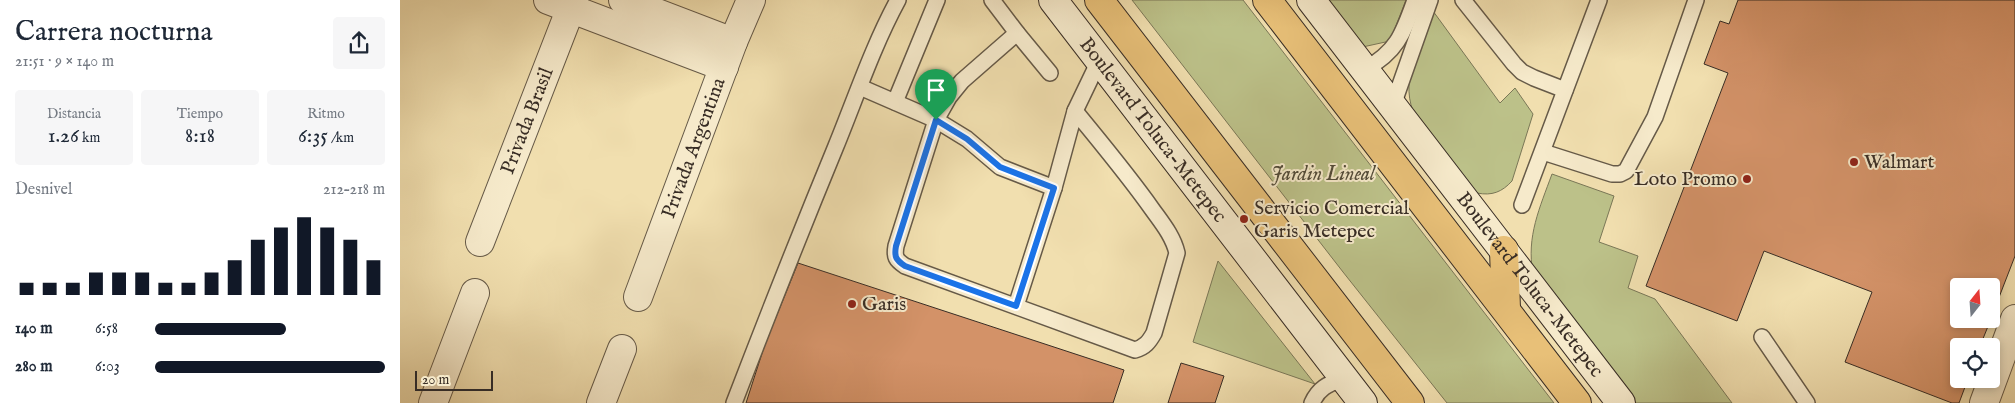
<!DOCTYPE html>
<html lang="es">
<meta charset="utf-8">
<style>
body{margin:0;font-family:"IM FELL English",serif;background:#f6f6f7;color:#1f2937;height:100vh;display:flex;flex-direction:column;font-size:19px;white-space:nowrap}
*{box-sizing:border-box;margin:0}
p{font-size:16px;color:#747a83}
.icon{flex:none;width:28px;height:28px;fill:none;stroke:currentColor;stroke-width:2;stroke-linecap:round;stroke-linejoin:round}
.map{position:relative;flex:1;overflow:hidden}
.side{display:flex;flex-direction:column;background:#fff;width:400px}
.side>*{flex:none}
.needle{width:32px;rotate:17deg}
.tools{position:absolute;left:1550px;top:278px;display:grid;gap:10px}
.tools a{display:grid;place-items:center;width:50px;height:50px;border-radius:5px;background:#fff;box-shadow:0 2px 8px #0003;font-size:25px}
.scale{position:absolute;left:15px;bottom:12px;width:78px;box-sizing:border-box;padding-left:5px;border:2px solid #382d25;border-top:0;font-size:14px;line-height:18px;white-space:nowrap;color:#382d25;-webkit-text-stroke:4px #f6eacb;paint-order:stroke}
.pin{position:absolute;display:grid;place-items:center;width:42px;height:42px;color:#fff;margin:-51px -21px;border-radius:50% 50% 50% 0;rotate:-45deg;box-shadow:0 0 5px #0007}
.pin .icon{rotate:45deg}
.round{display:grid;place-items:center;flex:none;width:52px;height:52px;border-radius:5px;background:#f6f6f7}
.head{display:flex;align-items:center;justify-content:space-between;height:85px;padding:0 15px}
h1{font-size:28px;font-weight:600;line-height:38px}
.metrics{display:grid;grid-template-columns:repeat(3,1fr);gap:8px;height:85px;padding:5px 15px}
.metrics div{display:grid;align-content:center;border-radius:5px;background:#f6f6f7;text-align:center}
.metrics b{font-size:21px;font-weight:600}
.metrics small{font-size:14px;font-weight:400}
.metrics p{font-size:14px}
.chart{height:140px;padding:10px 15px}
.chart p{display:flex;justify-content:space-between}
.chart svg{width:100%;height:90px;margin-top:5px;stroke:#111827;stroke-width:6}
ul{padding:0 15px;list-style:none;font-size:16px}
li{display:grid;grid-template-columns:80px 60px 1fr;align-items:center;height:38px}
li i{height:12px;border-radius:6px;background:#111827}
main{display:flex;flex:1;min-height:0}
.map>svg:first-child{display:block}
.green{fill:#bcc189;stroke:#7a7757}
.building{fill:#d39268;stroke:#382d25}
.lines{fill:none;stroke-linecap:round;stroke-linejoin:round}
.service-casing{stroke:#665a48;stroke-width:18}
.minor-casing{stroke:#665a48;stroke-width:30}
.secondary-casing{stroke:#382d25;stroke-width:30}
.trunk-casing{stroke:#382d25;stroke-width:30}
.service{stroke:#f6eacb;stroke-width:15}
.minor{stroke:#f6eacb;stroke-width:28}
.secondary{stroke:#f6eacb;stroke-width:28}
.trunk{stroke:#e8c078;stroke-width:28}
.route-casing{stroke:#fff;stroke-width:10}
.route{stroke:#1a73e8;stroke-width:6}
.poi-dot{fill:#8f2418;stroke:#f6eacb;stroke-width:2}
.labels{text-anchor:middle;dominant-baseline:central;stroke-width:4;stroke-linejoin:round;paint-order:stroke}
.street-label{font-size:20px;fill:#382d25;stroke:#f6eacb}
.poi-label{font-size:20px;fill:#382d25;stroke:#f6eacb;text-anchor:start}
.park-label{font-size:20px;font-style:italic;fill:#524b39;stroke:#f6eacb}
</style>
<main>
<section class="side">
<div class="head"><div><h1>Carrera nocturna</h1><p>21:51 · 9 × 140 m</p></div><a class="round"><svg class="icon" aria-label="share" viewBox="0 0 24 24"><path d="M12 15V3M7 8l5-5 5 5M5 13v7h14v-7"/></svg></a></div>
<div class="metrics">
<div><p>Distancia</p><b>1.26<small> km</small></b></div>
<div><p>Tiempo</p><b>8:18</b></div>
<div><p>Ritmo</p><b>6:35<small> /km</small></b></div>
</div>
<div class="chart"><p><span>Desnivel</span>212–218 m</p>
<svg viewBox="0 0 160 44" preserveAspectRatio="none"><path d="M5 44V38M15 44V38M25 44V38M35 44V33M45 44V33M55 44V33M65 44V38M75 44V38M85 44V33M95 44V27M105 44V17M115 44V11M125 44V6M135 44V11M145 44V17M155 44V27"/></svg>
</div>
<ul>
<li><b>140 m</b>6:58<i style="width:57%"></i></li>
<li><b>280 m</b>6:03<i style="width:100%"></i></li>
</ul>
</section>
<div class="map">
<svg width="1615" height="403" viewBox="0 0 1615 403">
<rect width="100%" height="100%" fill="#f1dfaf"/>
<filter id="stains"><feTurbulence type="fractalNoise" baseFrequency=".004" numOctaves="4"/><feColorMatrix values="0 0 0 0 .2 0 0 0 0 .09 0 0 0 0 .02 0 0 0 .5 -.17"/></filter>
<radialGradient id="worn" r=".72"><stop offset=".6" stop-color="#630" stop-opacity="0"/><stop offset="1" stop-color="#630" stop-opacity=".3"/></radialGradient>
<g class="green">
<path d="M732,0H843L1154,403H1047L943,272Z"/>
<path d="M921,0H1006L990,41L958,48Z"/>
<path d="M1033,11L1100,103L1115,88L1133,114L1112,181C1102,192 1092,196 1077,193L1013,111C1000,77 1021,42 1033,11Z"/>
<path d="M1152,174L1214,196L1199,242L1238,256L1228,288L1255,299L1332,403H1236L1133,273C1126,237 1140,207 1152,174Z"/>
<path d="M818,261L915,384L793,342Z"/>
</g>
<g class="building">
<path d="M1338,0H1615V256L1591,318V286H1559V319H1591L1580,346H1559V379H1568L1559,403H1552L1445,362L1472,292L1364,251L1337,321L1246,286L1328,73L1304,64L1320,21L1329,24Z"/>
<path d="M398,263L724,370L713,403H346L365,344Z"/>
<path d="M781,363L824,376L815,403H768Z"/>
</g>
<g class="lines">
<defs>
<g id="service">
<path d="M592,0L617,33L562,81L549,97L536,120L496,246C494,257 496,260 505,266L735,350C745,347 749,342 754,333L777,253C773,236 762,223 752,209C728,175 701,143 675,111L654,188L616,306"/>
<path d="M1063,0L1114,64L1122,72L1134,78L1165,90"/>
<path d="M617,33L650,73"/>
<path d="M964,70C997,52 1003,34 1015,0"/>
<path d="M460,87L536,120L567,139L600,167L654,188"/>
<path d="M495,102L537,0"/>
<path d="M993,105L1030,0"/>
<path d="M675,111L699,61"/>
<path d="M1143,152L1212,174H1220L1226,171L1255,117L1296,0"/>
<path d="M1122,205L1199,0"/>
<path d="M1362,337L1407,403"/>
<path d="M334,403C367,317 401,231 436,146C456,97 473,46 498,0"/>
<path d="M912,403C919,387 929,384 944,378"/>
</g>
<g id="minor">
<path d="M148,0L324,67"/>
<path d="M223,0L333,42"/>
<path id="s1" d="M80,242L174,0"/>
<path id="s2" d="M238,297L333,42L351,0"/>
<path d="M33,403L75,293"/>
<path d="M201,403L222,349"/>
<path d="M1584,403L1615,319"/>
</g>
<g id="secondary">
<path id="s3" d="M653,0L963,403"/>
<path id="s4" d="M911,0L1221,403"/>
</g>
<g id="trunk">
<path d="M699,0L1010,403"/>
<path d="M867,0L1177,403"/>
<path d="M1104,250L1106,309"/>
</g>
</defs>
<use href="#service" class="service-casing"/>
<use href="#minor" class="minor-casing"/>
<use href="#secondary" class="secondary-casing"/>
<use href="#trunk" class="trunk-casing"/>
<use href="#service" class="service"/>
<use href="#minor" class="minor"/>
<use href="#secondary" class="secondary"/>
<use href="#trunk" class="trunk"/>
</g>
<g class="lines">
<defs>
<path id="route" d="M536,120L567,139L600,167L654,188L616,306L505,266C496,260 494,257 496,246Z"/>
</defs>
<use href="#route" class="route-casing"/>
<use href="#route" class="route"/>
</g>
<g class="poi-dot">
<circle cx="1454" cy="162" r="5"/>
<circle cx="1347" cy="179" r="5"/>
<circle cx="844" cy="219" r="5"/>
<circle cx="452" cy="304" r="5"/>
</g>
<g class="labels">
<g class="street-label">
<text stroke="none"><textPath href="#s1" startOffset="130">Privada Brasil</textPath></text>
<text stroke="none"><textPath href="#s3" startOffset="164">Boulevard Toluca-Metepec</textPath></text>
<text stroke="none"><textPath href="#s2" startOffset="159">Privada Argentina</textPath></text>
<text stroke="none"><textPath href="#s4" startOffset="359">Boulevard Toluca-Metepec</textPath></text>
</g>
<g class="poi-label">
<text x="1464" y="162">Walmart</text>
<text x="1337" y="179" text-anchor="end">Loto Promo</text>
<text x="854" y="208">Servicio Comercial<tspan x="854" dy="23">Garis Metepec</tspan></text>
<text x="462" y="304">Garis</text>
</g>
<g class="park-label">
<text x="923" y="174">Jardin Lineal</text>
</g>
</g>
<rect width="100%" height="100%" filter="url(#stains)"/>
<rect width="100%" height="100%" fill="url(#worn)"/>
</svg>
<div class="tools">
<a><svg class="needle" viewBox="-14 -14 28 28"><path d="M0-13l5 13h-10z" fill="#e53935"/><path d="M0 13l5-13h-10z" fill="#747a83"/></svg></a>
<a><svg class="icon" aria-label="locate" viewBox="0 0 24 24"><circle cx="12" cy="12" r="6"/><path d="M12 2v4M12 18v4M2 12h4M18 12h4"/></svg></a>
</div>
<div class="scale">20 m</div>
<div class="pin" style="left:536px;top:120px;background:#1e9e55"><svg class="icon" aria-label="arrive" viewBox="0 0 24 24"><path d="M6 21V4h12l-3 4 3 4H6"/></svg></div>
</div>
</main>
